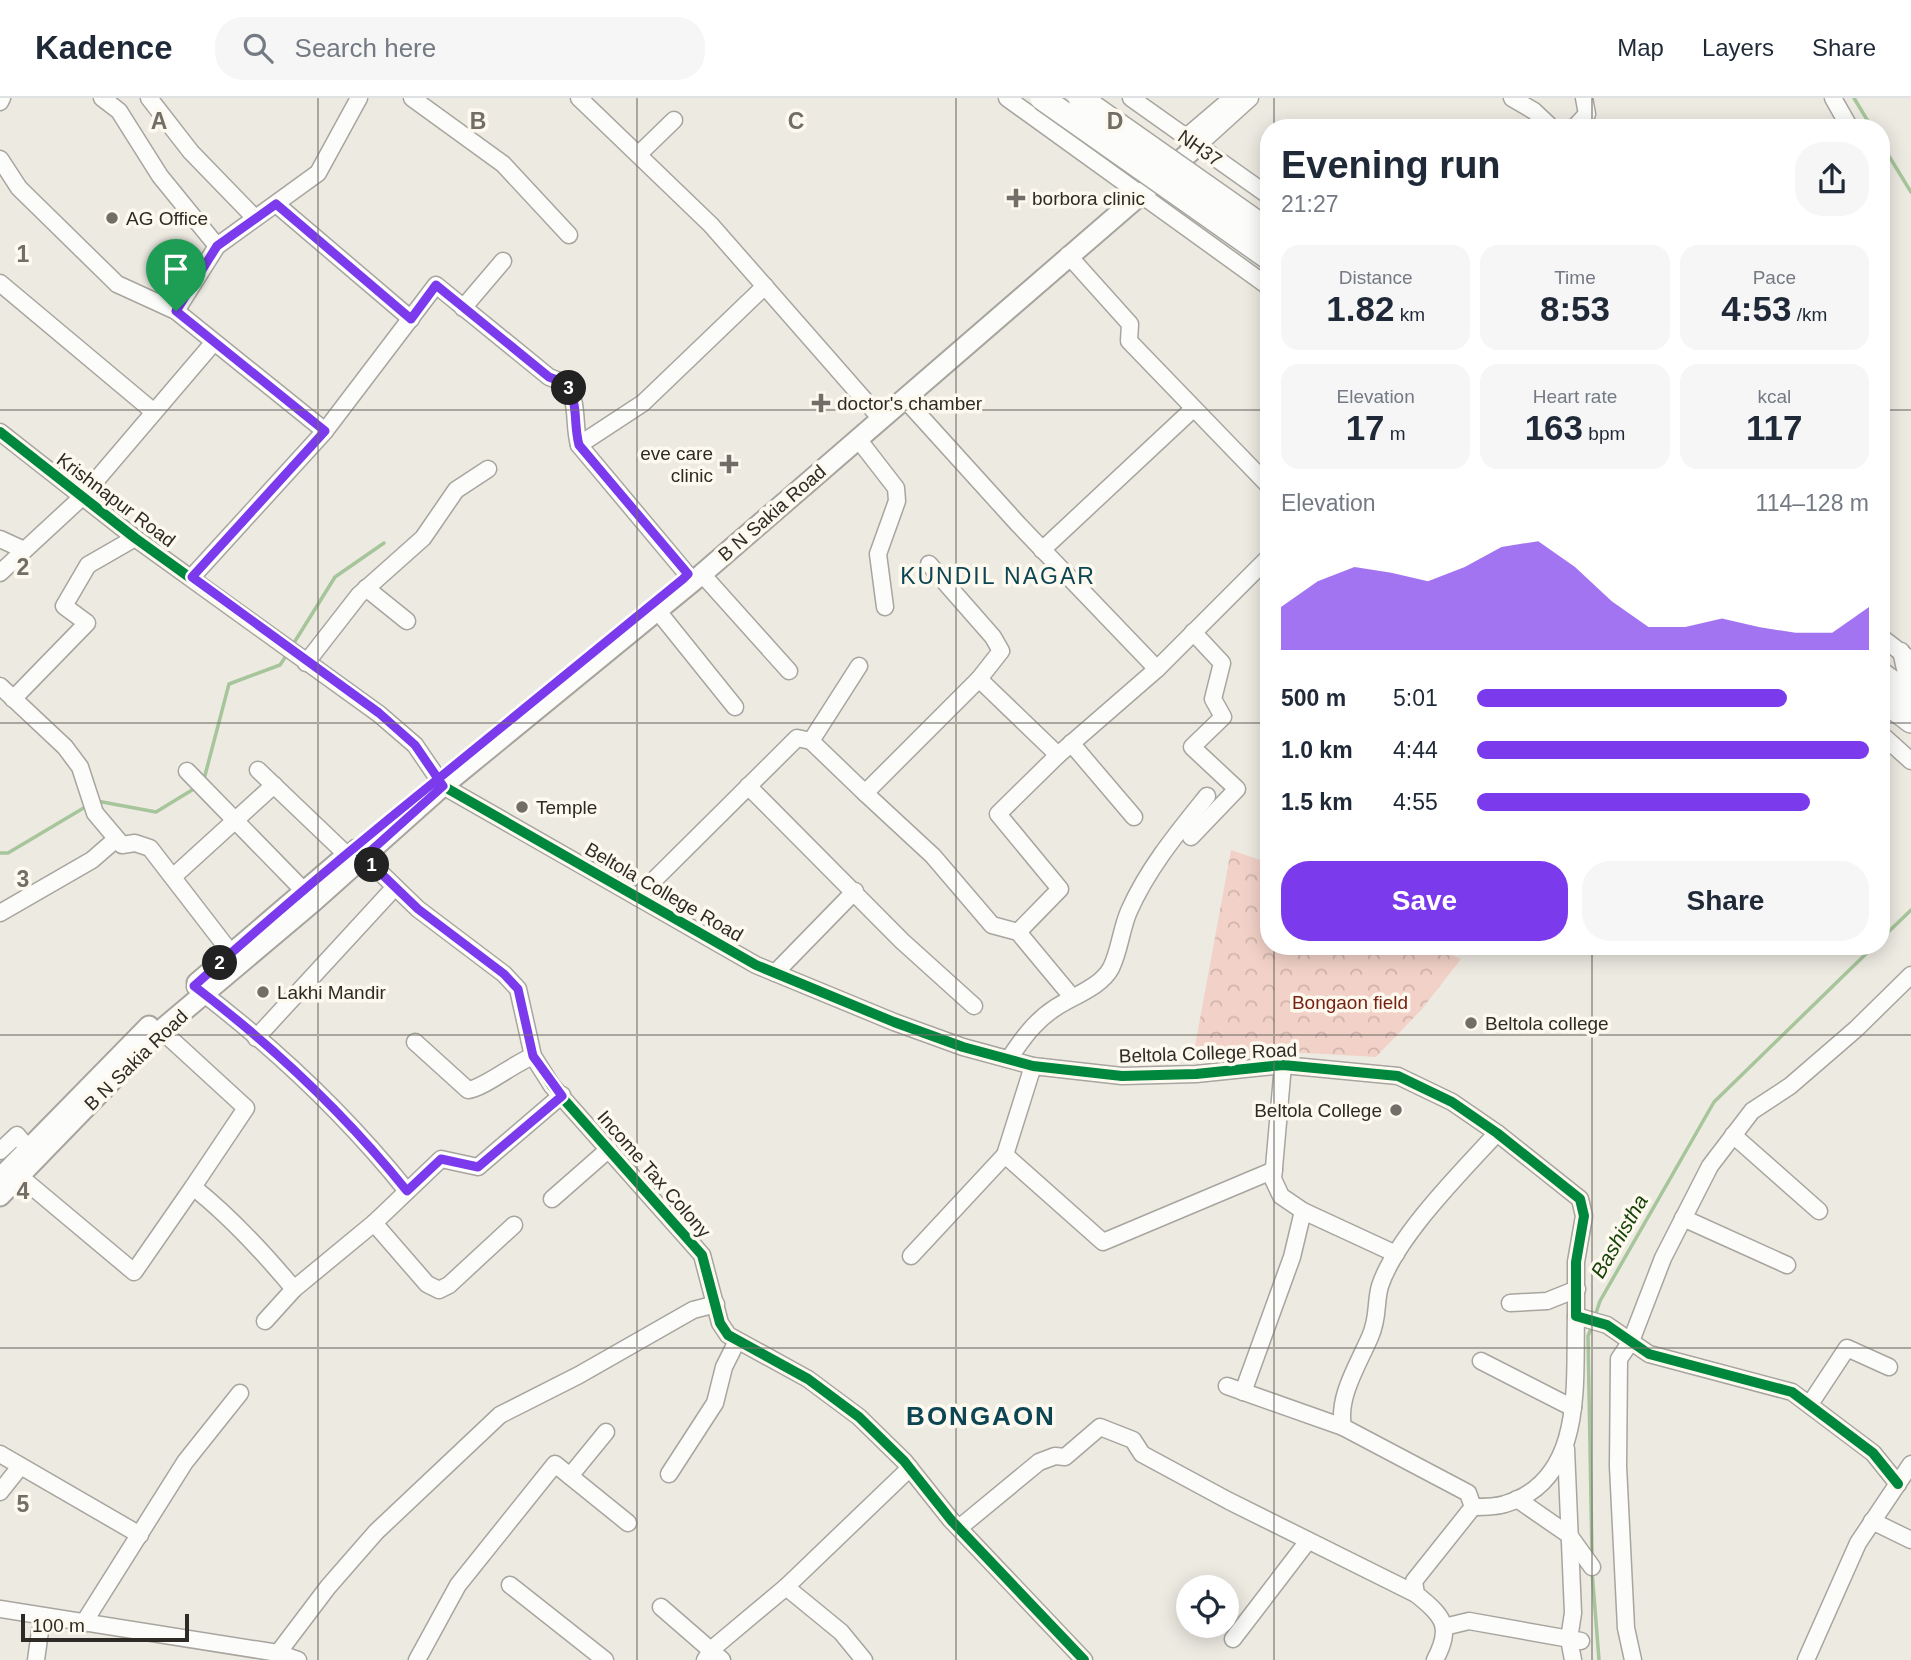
<!DOCTYPE html>
<meta charset="utf-8">
<style>
body{margin:0;font-family:Helvetica,sans-serif;background:#f6f6f7;color:#1f2937;height:100vh;display:flex;flex-direction:column;font-size:26px;white-space:nowrap}
*{box-sizing:border-box;margin:0}
p{font-size:23px;color:#747a83}
.icon{flex:none;width:38px;height:38px;fill:none;stroke:currentColor;stroke-width:2;stroke-linecap:round;stroke-linejoin:round}
.map{position:relative;flex:1;overflow:hidden}
.sheet{position:absolute;left:1260px;top:21px;width:630px;height:836px;display:flex;flex-direction:column;background:#fff;border-radius:28px;box-shadow:0 4px 18px #0003}
.sheet>*{flex:none}
.fabs{position:absolute;left:1176px;top:1477px;display:grid;gap:14px}
.fabs a{display:grid;place-items:center;width:63px;height:63px;border-radius:50%;background:#fff;box-shadow:0 4px 18px #0003;font-size:35px}
.scale{position:absolute;left:21px;bottom:18px;width:168px;box-sizing:border-box;padding-left:7px;border:4px solid #2e2b26;border-top:0;font-size:19px;line-height:24px;white-space:nowrap;color:#2e2b26;-webkit-text-stroke:5px #fef9ee;paint-order:stroke}
.pin{position:absolute;display:grid;place-items:center;width:60px;height:60px;color:#fff;margin:-72px -30px;border-radius:50% 50% 50% 0;rotate:-45deg;box-shadow:0 0 7px #0007}
.pin .icon{rotate:45deg}
.km{position:absolute;width:35px;height:35px;margin:-18px;border-radius:50%;background:#222;color:#fff;font-size:19px;line-height:35px;text-align:center}
.round{display:grid;place-items:center;flex:none;width:74px;height:74px;border-radius:28px;background:#f6f6f7}
.overview{display:flex;align-items:center;justify-content:space-between;height:119px;padding:0 21px}
h1{font-size:38px;font-weight:600;line-height:52px}
.metrics{display:grid;grid-template-columns:repeat(3,1fr);gap:10px;height:119px;padding:7px 21px}
.metrics div{display:grid;align-content:center;border-radius:18px;background:#f6f6f7;text-align:center}
.metrics b{font-size:35px;font-weight:600}
.metrics small{font-size:19px;font-weight:400}
.metrics p{font-size:19px}
.chart{height:196px;padding:14px 21px}
.chart p{display:flex;justify-content:space-between}
.chart svg{width:100%;height:126px;margin-top:7px;fill:#7c3aed;opacity:.7}
.cta{display:flex;gap:14px;margin-top:auto;padding:14px 21px}
.cta a{flex:1;height:80px;border-radius:28px;background:#7c3aed;color:#fff;font-size:28px;font-weight:600;line-height:80px;text-align:center}
.cta a+a{background:#f6f6f7;color:#1f2937}
ul{padding:0 21px;list-style:none;font-size:23px}
li{display:grid;grid-template-columns:112px 84px 1fr;align-items:center;height:52px}
li i{height:18px;border-radius:9px;background:#7c3aed}
header{display:flex;align-items:center;gap:42px;box-sizing:border-box;height:98px;padding:0 35px;background:#fff;border-bottom:2px solid #e0e1e3}
header strong{font-size:33px}
nav{display:flex;gap:38px;margin-inline-start:auto;font-size:24px}
.search{width:490px;height:63px;background:#f6f6f7;display:flex;align-items:center;gap:18px;box-sizing:border-box;padding:0 24px;border-radius:28px;color:#747a83;font-size:26px}
.map>svg:first-child{display:block}
.park{fill:url(#park-crowns)}
.lines{fill:none;stroke-linecap:round;stroke-linejoin:round}
.stream{stroke:#a7c59b;stroke-width:3.5}
.minor-casing{stroke:#a8a59f;stroke-width:19}
.major-casing{stroke:#a8a59f;stroke-width:23}
.highway-casing{stroke:#a8a59f;stroke-width:26}
.minor{stroke:#fcfcfb;stroke-width:16}
.major{stroke:#fcfcfb;stroke-width:19}
.highway{stroke:#fcfcfb;stroke-width:23}
.highway-bridge-casing{stroke:#a8a59f;stroke-width:26;stroke-linecap:butt}
.highway-bridge{stroke:#fcfcfb;stroke-width:23}
.cycleway-casing{stroke:#fef9ee;stroke-width:15}
.cycleway{stroke:#00873e;stroke-width:10}
.route-casing{stroke:#fff;stroke-width:14}
.route{stroke:#7c3aed;stroke-width:9}
.grid{fill:none;stroke:#716e68;stroke-width:2;stroke-opacity:0.55}
.poi-dot{fill:#716e68;stroke:#fef9ee;stroke-width:2.5}
.labels{text-anchor:middle;dominant-baseline:central;stroke-width:7;stroke-linejoin:round;paint-order:stroke}
.street-label{font-size:19px;fill:#2e2b26;stroke:#fef9ee}
.poi-label{font-size:19px;fill:#2e2b26;stroke:#fef9ee;text-anchor:start}
.park-label{font-size:19px;fill:#772112;stroke:#fef9ee}
.water-label{font-size:21px;font-style:italic;fill:#184308;stroke:#fef9ee}
.quarter-label{font-size:23px;letter-spacing:2px;fill:#0c4553;stroke:#fef9ee}
.district-label{font-size:26px;font-weight:bold;letter-spacing:2px;fill:#0c4553;stroke:#fef9ee}
.grid-label{font-size:23px;text-anchor:middle;font-weight:bold;fill:#716e68;stroke:#fef9ee;stroke-width:7;stroke-linejoin:round;paint-order:stroke}
</style>
<header>
<strong>Kadence</strong>
<div class="search"><svg class="icon" aria-label="search" viewBox="0 0 24 24"><circle cx="10" cy="10" r="6"/><path d="M15 15l6 6"/></svg>Search here</div>
<nav><a>Map</a><a>Layers</a><a>Share</a></nav>
</header>
<div class="map">
<svg width="1911" height="1562" viewBox="0 0 1911 1562">
<defs>
<pattern id="park-crowns" width="20" height="18" patternUnits="userSpaceOnUse" patternTransform="scale(1.75)"><rect width="20" height="18" fill="#f2d2c8"/><path d="M2 6a3 3 0 1 1 6 0M12 15a3 3 0 1 1 6 0" fill="none" stroke="#d0b4ac"/></pattern>
</defs>
<rect width="100%" height="100%" fill="#edeae2"/>
<path class="park" d="M1231,752L1269,765V849H1433L1461,861L1422,911L1376,959L1307,955L1193,959Z"/>
<g class="lines">
<g class="stream">
<path d="M1854,0L1872,30"/>
<path d="M1881,45L1911,94"/>
<path d="M292,548L335,479L384,445"/>
<path d="M204,681L229,586L280,567L288,555"/>
<path d="M97,703L156,714L197,689"/>
<path d="M0,755H8L87,708"/>
<path d="M1881,841L1911,812"/>
<path d="M1595,1218L1600,1203L1714,1004L1873,849"/>
<path d="M1592,1228L1588,1238L1592,1458"/>
<path d="M1592,1473L1599,1562"/>
</g>
<defs>
<g id="minor">
<path d="M102,0L119,13L160,78L217,148"/>
<path d="M149,0L191,54L255,120"/>
<path d="M412,0L503,66L569,137"/>
<path d="M579,0L711,127L875,314"/>
<path d="M1007,0L1269,189"/>
<path d="M1131,0L1269,98"/>
<path d="M1512,0L1534,13L1552,30"/>
<path d="M1833,0L1850,30"/>
<path d="M0,4L2,0"/>
<path d="M1574,30L1587,16L1584,0"/>
<path d="M1185,40L1232,0"/>
<path d="M1197,48L1250,0"/>
<path d="M639,56L674,22"/>
<path d="M0,61L19,90L117,186L176,213L325,333"/>
<path d="M276,106L411,221"/>
<path d="M1068,157L1130,226L1129,243L1269,388"/>
<path d="M0,185L154,314"/>
<path d="M463,210L503,163"/>
<path d="M176,213L217,148L318,75L359,0"/>
<path d="M912,309L1018,426L1157,571"/>
<path d="M0,334L135,440L379,616L415,647L443,688L756,867L894,924L963,949L1033,968L1122,978L1196,976L1283,967L1398,978L1452,1004L1497,1035L1580,1101L1584,1118L1576,1164V1218L1607,1227L1649,1256L1792,1294L1873,1355L1898,1386"/>
<path d="M858,341L896,390L897,403L878,456L885,509"/>
<path d="M579,347L643,305L765,188"/>
<path d="M0,441L24,452"/>
<path d="M1042,452L1193,311"/>
<path d="M929,466L993,539L1001,553L979,581"/>
<path d="M0,475L81,400L214,244"/>
<path d="M702,476L789,573"/>
<path d="M192,479L325,333L436,187L549,279L567,286C579,309 573,324 579,347L687,476"/>
<path d="M366,490L407,523"/>
<path d="M657,512L735,609"/>
<path d="M1881,539L1907,559"/>
<path d="M1901,553L1911,598"/>
<path d="M306,565L359,497L423,440L456,392L488,371"/>
<path d="M859,568L811,643L865,695L979,581L1058,657"/>
<path d="M0,588L65,649L80,669L95,715L122,747L135,745L150,750L231,855"/>
<path d="M13,601L87,525L64,508L88,467L135,440"/>
<path d="M1881,636L1911,663"/>
<path d="M1071,645L1134,719"/>
<path d="M258,672L347,757"/>
<path d="M187,673L304,793"/>
<path d="M748,688L902,843L974,908"/>
<path d="M865,695L933,758L992,827L1018,834L1072,899"/>
<path d="M1191,739L1237,691L1192,649L1223,619L1213,601L1222,565L1193,534"/>
<path d="M355,750L418,811L504,876L518,891L533,958L552,988L702,1157L720,1225L728,1237L808,1281L859,1319L904,1363L951,1422L1084,1562"/>
<path d="M174,778L274,687"/>
<path d="M637,799L797,640L811,643"/>
<path d="M0,815L92,762L115,742"/>
<path d="M1018,834L1060,791L998,716L1058,657L1157,571L1269,459"/>
<path d="M775,875L855,793"/>
<path d="M195,889C274,949 346,1017 407,1093"/>
<path d="M161,932L246,1010L193,1089C231,1119 263,1154 294,1191"/>
<path d="M256,940L395,789"/>
<path d="M415,944L468,992C484,990 513,966 533,958"/>
<path d="M1009,961C1022,941 1035,923 1055,910C1073,898 1101,889 1111,870C1120,852 1121,831 1129,813C1148,770 1178,734 1207,698"/>
<path d="M1283,967L1273,1081L1281,1098L1303,1113L1396,1156"/>
<path d="M1033,968L1005,1057L1103,1144L1274,1072"/>
<path d="M1733,1037L1819,1113"/>
<path d="M0,1053L17,1037L27,1049"/>
<path d="M11,1071L134,1174L193,1089"/>
<path d="M552,1101L609,1051"/>
<path d="M1683,1120L1787,1167"/>
<path d="M374,1125L427,1186L439,1192L449,1187L514,1127"/>
<path d="M911,1158L1005,1057"/>
<path d="M1510,1205L1547,1203L1577,1191"/>
<path d="M265,1223L294,1191L374,1125L441,1061L478,1069L562,997"/>
<path d="M1481,1263L1573,1310"/>
<path d="M1227,1288L1343,1329"/>
<path d="M1243,1294L1292,1159L1303,1113"/>
<path d="M1810,1306L1847,1250L1889,1269"/>
<path d="M1566,1351L1573,1515L1569,1541L1573,1562"/>
<path d="M0,1356L140,1437"/>
<path d="M669,1376L715,1305L724,1269L737,1243"/>
<path d="M570,1378L606,1334"/>
<path d="M0,1394L19,1370"/>
<path d="M1517,1401L1569,1437L1592,1469"/>
<path d="M1473,1409C1483,1409 1496,1409 1505,1406C1586,1382 1574,1283 1576,1218"/>
<path d="M1872,1423L1911,1442"/>
<path d="M959,1430L1039,1364L1055,1358L1065,1359L1100,1329L1133,1342L1142,1356L1229,1403L1416,1496"/>
<path d="M510,1487L605,1562"/>
<path d="M786,1489L841,1534L864,1562"/>
<path d="M661,1509L722,1562"/>
<path d="M0,1511L278,1555L298,1562"/>
<path d="M83,1526L185,1364L240,1295"/>
<path d="M1444,1529L1469,1523L1581,1543"/>
<path d="M1233,1541L1308,1443"/>
<path d="M278,1555L328,1489L376,1434L500,1317L579,1277L693,1212L716,1206"/>
<path d="M36,1562L42,1519"/>
<path d="M417,1562L458,1487L555,1366L628,1425"/>
<path d="M705,1562L712,1551L786,1489L910,1370"/>
<path d="M1435,1562C1453,1528 1443,1518 1416,1496L1414,1483L1473,1409L1468,1395L1343,1329C1337,1299 1358,1267 1370,1239C1379,1219 1375,1205 1380,1188C1396,1139 1462,1073 1497,1035"/>
<path d="M1633,1562L1626,1530L1618,1368L1619,1261L1631,1243L1663,1160L1710,1068L1752,1013L1790,988L1856,931L1911,877"/>
<path d="M1806,1562L1858,1445L1911,1366"/>
</g>
<g id="major">
<path d="M197,885L342,761"/>
<path d="M0,1080L149,928"/>
<path d="M0,1098L161,932L313,804L443,688L702,476L1197,48"/>
</g>
<g id="highway">
<path d="M1881,576L1911,598"/>
<path d="M1881,600L1911,623"/>
</g>
</defs>
<use href="#minor" class="minor-casing"/>
<use href="#major" class="major-casing"/>
<use href="#highway" class="highway-casing"/>
<use href="#minor" class="minor"/>
<use href="#major" class="major"/>
<use href="#highway" class="highway"/>
<defs>
<g id="highway-bridge">
<path d="M1042,0L1269,160"/>
<path d="M1080,0L1269,133"/>
</g>
</defs>
<use href="#highway-bridge" class="highway-bridge-casing"/>
<use href="#highway-bridge" class="highway-bridge"/>
<defs>
<g id="cycleway">
<path d="M0,334L135,440L379,616L415,647L443,688L756,867L894,924L963,949L1033,968L1122,978L1196,976L1283,967L1398,978L1452,1004L1497,1035L1580,1101L1584,1118L1576,1164V1218L1607,1227L1649,1256L1792,1294L1873,1355L1898,1386"/>
<path d="M355,750L418,811L504,876L518,891L533,958L552,988L702,1157L720,1225L728,1237L808,1281L859,1319L904,1363L951,1422L1084,1562"/>
</g>
</defs>
<use href="#cycleway" class="cycleway-casing"/>
<use href="#cycleway" class="cycleway"/>
</g>
<g class="lines">
<defs>
<path id="route" d="M176,213L325,333L192,479L379,615L415,647L443,688L364,759L418,811L504,876L518,891L533,958L562,998L478,1069L441,1061L407,1093C345,1016 273,948 194,888C273,817 355,748 438,681L683,481L688,476L579,347C573,324 579,309 567,286L549,279L436,187L411,221L276,106L217,148L176,213"/>
</defs>
<use href="#route" class="route-casing"/>
<use href="#route" class="route"/>
</g>
<path class="grid" d="M318,0V1562M637,0V1562M956,0V1562M1274,0V30M1592,0V30M0,312H1269M1881,312H1911M0,625H1269M1881,625H1911M1274,849V1562M1592,849V1562M0,937H1911M0,1250H1911"/>
<g class="poi-dot">
<path d="M1012.5 89.5h7v7h7v7h-7v7h-7v-7h-7v-7h7z"/>
<circle cx="112" cy="120" r="7"/>
<path d="M817.5 294.5h7v7h7v7h-7v7h-7v-7h-7v-7h7z"/>
<path d="M725.5 355.5h7v7h7v7h-7v7h-7v-7h-7v-7h7z"/>
<circle cx="522" cy="709" r="7"/>
<circle cx="263" cy="894" r="7"/>
<circle cx="1471" cy="925" r="7"/>
<circle cx="1396" cy="1012" r="7"/>
</g>
<g class="labels">
<g class="street-label">
<text transform="translate(1200 50) rotate(35)">NH37</text>
<text transform="translate(116 402) rotate(37)">Krishnapur Road</text>
<text transform="translate(772 415) rotate(-41)">B N Sakia Road</text>
<text transform="translate(664 794) rotate(30)">Beltola College Road</text>
<text transform="translate(1208 955) rotate(-2)">Beltola College Road</text>
<text transform="translate(136 962) rotate(-44)">B N Sakia Road</text>
<text transform="translate(654 1076) rotate(49)">Income Tax Colony</text>
</g>
<g class="poi-label">
<text x="1032" y="100">borbora clinic</text>
<text x="126" y="120">AG Office</text>
<text x="837" y="305">doctor's chamber</text>
<text x="713" y="355" text-anchor="end">eve care<tspan x="713" dy="22">clinic</tspan></text>
<text x="536" y="709">Temple</text>
<text x="277" y="894">Lakhi Mandir</text>
<text x="1485" y="925">Beltola college</text>
<text x="1382" y="1012" text-anchor="end">Beltola College</text>
</g>
<g class="park-label">
<text x="1350" y="904">Bongaon field</text>
</g>
<g class="water-label">
<text transform="translate(1619 1138) rotate(-60)">Bashistha</text>
</g>
<g class="quarter-label">
<text x="998" y="478">KUNDIL NAGAR</text>
</g>
<g class="district-label">
<text x="981" y="1318">BONGAON</text>
</g>
</g>
<g class="grid-label">
<text x="159" y="31">A</text>
<text x="478" y="31">B</text>
<text x="796" y="31">C</text>
<text x="1115" y="31">D</text>
<text x="23" y="164">1</text>
<text x="23" y="477">2</text>
<text x="23" y="789">3</text>
<text x="23" y="1101">4</text>
<text x="23" y="1414">5</text>
</g>
</svg>
<div class="fabs">
<a><svg class="icon" aria-label="locate" viewBox="0 0 24 24"><circle cx="12" cy="12" r="6"/><path d="M12 2v4M12 18v4M2 12h4M18 12h4"/></svg></a>
</div>
<div class="scale">100 m</div>
<div class="pin" style="left:176px;top:213px;background:#1e9e55"><svg class="icon" aria-label="arrive" viewBox="0 0 24 24"><path d="M6 21V4h12l-3 4 3 4H6"/></svg></div>
<b class="km" style="left:372px;top:767px">1</b>
<b class="km" style="left:220px;top:865px">2</b>
<b class="km" style="left:569px;top:290px">3</b>
<section class="sheet">
<div class="overview"><div><h1>Evening run</h1><p>21:27</p></div><a class="round"><svg class="icon" aria-label="share" viewBox="0 0 24 24"><path d="M12 15V3M7 8l5-5 5 5M5 13v7h14v-7"/></svg></a></div>
<div class="metrics">
<div><p>Distance</p><b>1.82<small> km</small></b></div>
<div><p>Time</p><b>8:53</b></div>
<div><p>Pace</p><b>4:53<small> /km</small></b></div>
</div>
<div class="metrics">
<div><p>Elevation</p><b>17<small> m</small></b></div>
<div><p>Heart rate</p><b>163<small> bpm</small></b></div>
<div><p>kcal</p><b>117</b></div>
</div>
<div class="chart"><p><span>Elevation</span>114–128 m</p>
<svg viewBox="0 0 160 44" preserveAspectRatio="none"><path d="M0 44V29L10 20L20 15L30 17L40 20L50 15L60 8L70 6L80 15L90 27L100 36L110 36L120 33L130 36L140 38L150 38L160 29V44z"/></svg>
</div>
<ul>
<li><b>500 m</b>5:01<i style="width:79%"></i></li>
<li><b>1.0 km</b>4:44<i style="width:100%"></i></li>
<li><b>1.5 km</b>4:55<i style="width:85%"></i></li>
</ul>
<div class="cta"><a>Save</a><a>Share</a></div>
</section>
</div>
